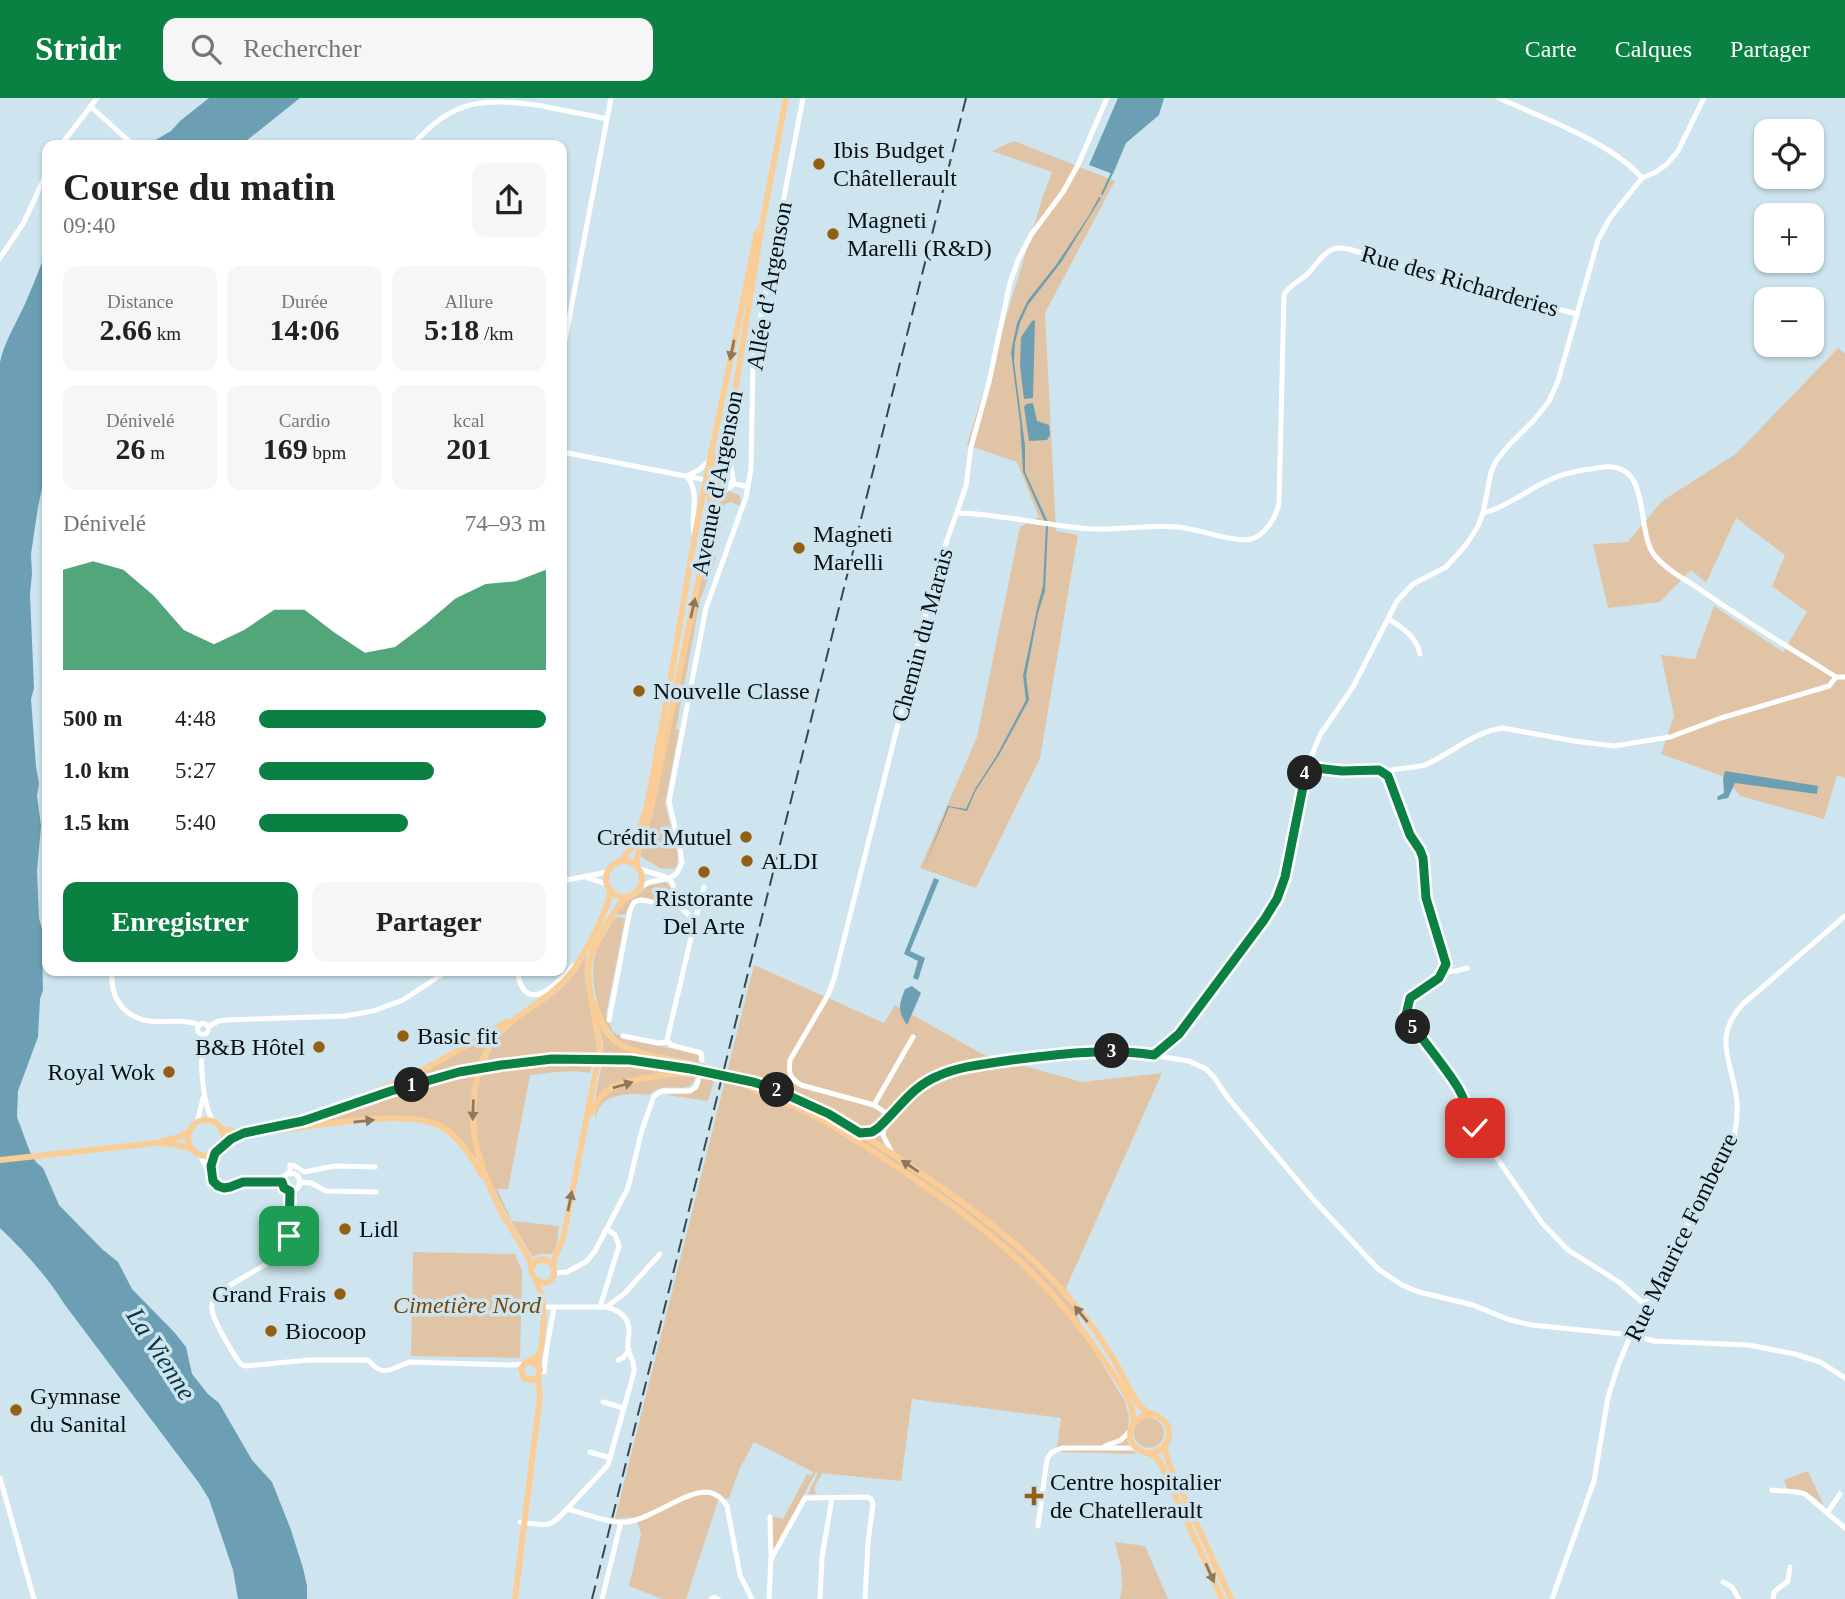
<!DOCTYPE html>
<html lang="fr">
<meta charset="utf-8">
<style>
body{margin:0;font-family:Georgia,serif;background:#f6f6f6;color:#222;height:100vh;display:flex;flex-direction:column;font-size:26px;white-space:nowrap}
*{box-sizing:border-box;margin:0}
p{font-size:23px;color:#767676}
.icon{flex:none;width:38px;height:38px;fill:none;stroke:currentColor;stroke-width:2;stroke-linecap:round;stroke-linejoin:round}
.map{position:relative;flex:1;overflow:hidden}
.drawer{position:absolute;left:42px;top:42px;width:525px;height:836px;display:flex;flex-direction:column;background:#fff;border-radius:14px;box-shadow:0 2px 5px #0004}
.drawer>*{flex:none}
.controls{position:absolute;left:1754px;top:21px;display:grid;gap:14px}
.controls a{display:grid;place-items:center;width:70px;height:70px;border-radius:14px;background:#fff;box-shadow:0 2px 5px #0004;font-size:35px}
.pin{position:absolute;display:grid;place-items:center;width:60px;height:60px;color:#fff;margin:-30px;border-radius:14px;box-shadow:0 4px 10px #0006}
.km{position:absolute;width:35px;height:35px;margin:-18px;border-radius:50%;background:#222;color:#fff;font-size:19px;line-height:35px;text-align:center}
.round{display:grid;place-items:center;flex:none;width:74px;height:74px;border-radius:14px;background:#f6f6f6}
.headline{display:flex;align-items:center;justify-content:space-between;height:119px;padding:0 21px}
h1{font-size:38px;font-weight:600;line-height:52px}
.stats{display:grid;grid-template-columns:repeat(3,1fr);gap:10px;height:119px;padding:7px 21px}
.stats div{display:grid;align-content:center;border-radius:14px;background:#f6f6f6;text-align:center}
.stats b{font-size:30px;font-weight:600}
.stats small{font-size:19px;font-weight:400}
.stats p{font-size:19px}
.chart{height:196px;padding:14px 21px}
.chart p{display:flex;justify-content:space-between}
.chart svg{width:100%;height:126px;margin-top:7px;fill:#0b8043;opacity:.7}
.action{display:flex;gap:14px;margin-top:auto;padding:14px 21px}
.action a{flex:1;height:80px;border-radius:14px;background:#0b8043;color:#fff;font-size:28px;font-weight:600;line-height:80px;text-align:center}
.action a+a{background:#f6f6f6;color:#222}
ul{padding:0 21px;list-style:none;font-size:23px}
li{display:grid;grid-template-columns:112px 84px 1fr;align-items:center;height:52px}
li i{height:18px;border-radius:9px;background:#0b8043}
header{display:flex;align-items:center;gap:42px;box-sizing:border-box;height:98px;padding:0 35px;background:#0b8043;color:#fff}
header strong{font-size:33px}
nav{display:flex;gap:38px;margin-inline-start:auto;font-size:24px}
.search{width:490px;height:63px;background:#f6f6f6;display:flex;align-items:center;gap:18px;box-sizing:border-box;padding:0 24px;border-radius:14px;color:#767676;font-size:26px}
.map>svg:first-child{display:block}
.green{fill:#e0c4a5}
.water{fill:#6c9fb3}
.lines{fill:none;stroke-linecap:round;stroke-linejoin:round}
.stream{stroke:#6c9fb3;stroke-width:2}
.minor{stroke:#fff;stroke-width:5}
.major{stroke:#facd97;stroke-width:6}
.rail{stroke:#3b474c;stroke-width:2;stroke-dasharray:14 7;stroke-linecap:butt}
.oneway{fill:#8d785c}
.route-casing{stroke:#fff;stroke-width:14}
.route{stroke:#0b8043;stroke-width:9}
.poi-dot{fill:#935f13;stroke:#cee5ef;stroke-width:2.5}
.labels{text-anchor:middle;dominant-baseline:central;stroke-width:7;stroke-linejoin:round;paint-order:stroke}
.poi-label{font-size:24px;fill:#081013;stroke:#cee5ef;text-anchor:start}
.street-label{font-size:24px;fill:#081013;stroke:#cee5ef}
.park-label{font-size:24px;font-style:italic;fill:#73480b;stroke:#cee5ef}
.water-label{font-size:26px;font-style:italic;fill:#063645;stroke:#cee5ef}
</style>
<header>
<strong>Stridr</strong>
<div class="search"><svg class="icon" aria-label="search" viewBox="0 0 24 24"><circle cx="10" cy="10" r="6"/><path d="M15 15l6 6"/></svg>Rechercher</div>
<nav><a>Carte</a><a>Calques</a><a>Partager</a></nav>
</header>
<div class="map">
<svg width="1845" height="1501" viewBox="0 0 1845 1501">
<rect width="100%" height="100%" fill="#cee5ef"/>
<g class="green">
<path d="M1014,43L1115,83L1045,215L1056,433L1078,437L1040,660L976,790L920,770L977,639L1020,429L1039,419L1017,364L967,347L1043,98L1052,74L992,53Z"/>
<path d="M1838,250L1845,255V680L1837,677L1824,721L1740,698L1725,679L1661,656L1674,618L1661,557L1695,561L1714,508L1783,554L1807,514L1772,488L1785,457L1736,420L1706,485L1691,472L1660,504L1608,510L1593,446L1628,444L1662,403L1737,355Z"/>
<path d="M729,393L739,397L741,402L740,408L731,404L725,406L718,426L721,428L710,457L716,460L700,502L676,631L679,632L665,706L678,756L677,767L674,771L660,770L640,758L652,718L712,430L721,399L725,395Z"/>
<path d="M665,784L671,789L674,796L668,804C646,806 639,786 626,816L616,817L625,804L638,797L647,788Z"/>
<path d="M621,819L625,821L606,916L613,934L626,941L698,956L699,965C675,958 647,957 625,946C600,934 588,882 595,857C599,845 607,834 613,822L615,820Z"/>
<path d="M586,857H587C577,892 604,925 597,955H594V957H546L488,965L486,964C498,925 537,914 564,888C573,879 580,868 586,857Z"/>
<path d="M754,867L884,925L895,907L984,957L1082,984L1162,975L1066,1190L1087,1241L1124,1302L1129,1318L1127,1343L1136,1356L1059,1354L1057,1349L1061,1320L912,1301L901,1383L822,1375L814,1390L816,1396H808L818,1375L816,1374L773,1453L771,1418L783,1421L807,1376L811,1378L813,1374L754,1344L740,1370L729,1400L718,1403L686,1501H662L629,1488L641,1436L636,1419L615,1421Z"/>
<path d="M598,923L608,940L623,951L689,967L603,957V946Z"/>
<path d="M494,933L498,935L481,965L421,981L419,976Z"/>
<path d="M568,964H592L590,975C571,971 551,975 530,977L508,1091H497L512,1123L559,1128L557,1146L552,1156H541L532,1158L503,1109L487,1076L476,1037L475,1005L481,974L485,972L537,965Z"/>
<path d="M602,965L650,968L686,973L613,987L595,1001Z"/>
<path d="M478,975L474,989L477,1059L474,1061L462,1044L422,1020L311,1027V1024C366,1008 420,982 478,975Z"/>
<path d="M669,977L696,978C690,1001 666,980 649,997C636,995 612,995 602,1006C598,1010 597,1016 595,1022C595,1017 596,1010 598,1006C610,986 648,983 669,977Z"/>
<path d="M702,980L714,982L708,1003L667,997C685,994 695,1001 702,980Z"/>
<path d="M413,1154L515,1156L522,1173L520,1260L411,1258Z"/>
<circle cx="1149" cy="1335" r="15"/>
<path d="M1808,1373L1823,1406H1822C1811,1396 1804,1391 1788,1392L1784,1382Z"/>
<path d="M1115,1444L1145,1448L1168,1501H1120L1122,1488L1121,1468Z"/>
</g>
<g class="water">
<path d="M209,0H300L241,47H147L171,33L180,23Z"/>
<path d="M1118,0H1164L1159,17L1126,45L1113,76L1089,67Z"/>
<path d="M1099,99L1101,100L1062,163L1028,207L1020,225L1015,245L1014,264L1025,348V374L1048,424H1045L1023,374L1020,324L1011,254L1017,225L1028,202L1056,167L1088,119Z"/>
<path d="M47,153V367L38,409L31,456L32,476L30,496L34,590L31,601L36,668L39,686L37,697L41,728L37,773L39,820L44,839L42,848L43,892L40,901L38,939L18,993L17,1019L30,1054L36,1064L43,1070L59,1107L102,1151L118,1164L132,1191L175,1235L186,1249L192,1276L208,1296L219,1305L252,1362L272,1384L291,1432L303,1470L307,1488V1501H238L233,1472L209,1401L199,1385L65,1207C47,1178 24,1153 0,1130V264C5,241 19,221 28,199C35,183 40,168 47,153Z"/>
<path d="M1035,222L1033,300L1024,301L1020,268L1021,239L1032,223Z"/>
<path d="M1033,305L1037,323L1049,327L1050,337L1047,342L1029,343L1024,309L1026,306Z"/>
<path d="M1046,427L1048,428L1045,493L1038,515L1026,578L1029,602L999,657L976,692L967,713L949,709L924,770L948,708L966,711L975,691L997,657L1026,602L1023,578L1037,511L1043,488Z"/>
<path d="M1725,673L1818,688L1817,696L1735,685L1728,700L1718,702L1717,699L1724,695L1723,680Z"/>
<path d="M934,780L939,782L910,853L925,860L918,882L913,880L918,863L904,856Z"/>
<path d="M912,888L921,895L907,927C897,912 899,907 905,891Z"/>
</g>
<g class="lines">
<path class="stream" d="M1102,96L1112,75"/>
<g class="minor">
<path d="M1499,0C1544,21 1610,43 1642,80"/>
<path d="M90,8L130,44"/>
<path d="M61,47L97,0"/>
<path d="M413,47C452,0 485,0 543,8C564,13 585,16 607,21"/>
<path d="M0,160L23,126L47,74"/>
<path d="M562,258L611,0"/>
<path d="M731,317L733,326L730,366L734,386"/>
<path d="M562,354L706,382H719L748,389"/>
<path d="M687,378C701,398 690,414 694,436"/>
<path d="M687,378L699,372L710,362"/>
<path d="M715,400L734,386"/>
<path d="M958,415C999,416 1039,426 1080,430C1112,434 1145,426 1177,429C1196,430 1234,445 1251,441C1265,438 1276,419 1279,405L1284,197C1288,188 1297,185 1305,178C1315,170 1320,157 1333,151C1338,149 1343,150 1349,151L1446,182L1577,216"/>
<path d="M1483,415C1498,412 1509,404 1522,397C1546,382 1563,374 1591,371C1598,370 1605,368 1612,369C1651,372 1636,436 1655,458C1667,472 1684,481 1698,490C1740,520 1785,547 1828,574L1836,579H1845"/>
<path d="M1388,521C1401,528 1417,540 1420,556"/>
<path d="M1307,669L1342,673L1379,672L1388,678L1410,737L1420,752L1423,760L1426,800L1446,866L1439,880L1410,900L1407,917L1416,933L1455,985L1468,1008L1476,1030L1542,1125L1568,1152L1619,1184L1644,1206"/>
<path d="M1384,675C1397,668 1413,672 1427,666C1452,655 1475,633 1503,630L1574,643L1614,648L1670,639L1721,620L1829,588L1836,579"/>
<path d="M639,771L666,779"/>
<path d="M588,780L607,786"/>
<path d="M670,780L676,796L675,804L695,823L667,942L671,947L701,955L702,962"/>
<path d="M562,783L607,774"/>
<path d="M640,789L650,784L670,780L677,775L682,765L680,751L669,703L706,510L746,399L751,371L753,261L803,0"/>
<path d="M695,823L704,789"/>
<path d="M112,873C111,887 113,899 122,909C146,935 173,916 200,927"/>
<path d="M517,873C525,920 557,886 573,868"/>
<path d="M1442,874L1456,873L1467,870"/>
<path d="M609,922L630,812L634,804C649,798 658,811 675,804"/>
<circle cx="203" cy="931" r="5.5"/>
<path d="M208,929L218,923L227,922L345,918L373,913L403,902L447,873"/>
<path d="M203,937C200,962 201,1001 213,1024"/>
<path d="M623,938L658,945L668,944"/>
<path d="M1154,957L1179,935L1271,811L1285,779L1307,669L1320,637L1353,589L1397,503L1413,486L1446,469L1466,447L1478,428L1483,415L1491,374L1496,363L1510,346L1535,321L1549,303L1558,283L1598,142L1610,120L1642,80L1656,74L1667,66L1678,53L1704,0"/>
<path d="M874,1007L913,939"/>
<path d="M889,1017L874,1007L801,987C790,980 788,976 790,962L828,897L834,881L937,471L966,388L971,349L989,284L1010,185L1018,162L1031,137L1063,94L1078,67L1107,0"/>
<path d="M885,1025L883,1037L892,1055"/>
<path d="M197,1026L203,1000"/>
<path d="M860,1035L872,1034L878,1030L912,993L937,978L969,968L1059,956L1102,953L1139,955L1189,963L1206,971L1213,978L1228,1000L1313,1101L1378,1171L1402,1187L1419,1194L1473,1207L1507,1221L1531,1227L1631,1237L1654,1243L1748,1247L1795,1256L1820,1264L1845,1280"/>
<path d="M200,1057L213,1083L221,1089H230L243,1084H282"/>
<circle cx="291" cy="1084" r="9"/>
<path d="M290,1076V1067L295,1068L304,1074L335,1068L375,1069"/>
<path d="M212,1079L211,1068L215,1056"/>
<path d="M299,1084L311,1085L326,1093L376,1094"/>
<path d="M290,1093L288,1144L285,1155L222,1192C215,1197 211,1203 212,1211C212,1221 235,1260 242,1267L247,1268L309,1262H368C384,1281 391,1270 410,1264L514,1267L524,1266"/>
<path d="M554,1175L567,1174L587,1163L595,1153L628,1090L642,1032L654,998L662,993H690L696,989L698,982"/>
<path d="M542,1209H606L624,1196L660,1156"/>
<path d="M600,1209L619,1148L615,1137L607,1131"/>
<path d="M618,1262L623,1260L629,1252"/>
<path d="M544,1274L547,1248L554,1210"/>
<path d="M603,1304L623,1310"/>
<path d="M1105,1348L1121,1342L1131,1332"/>
<path d="M590,1354L610,1360"/>
<path d="M0,1380L34,1501"/>
<path d="M1772,1392C1783,1394 1795,1392 1805,1396L1845,1430"/>
<path d="M567,1411L608,1367L634,1274C635,1265 631,1260 628,1251C627,1245 629,1240 629,1233C629,1219 619,1212 606,1209"/>
<path d="M1827,1415L1840,1396"/>
<path d="M770,1419L771,1461"/>
<path d="M520,1424C548,1427 548,1432 567,1411C584,1415 611,1426 627,1424C653,1420 682,1395 705,1394C715,1394 722,1400 727,1408L740,1477L752,1501"/>
<path d="M1038,1428L1047,1361L1052,1354L1062,1350H1136"/>
<path d="M1723,1484L1732,1489L1739,1501"/>
<path d="M602,1501L621,1424"/>
<path d="M711,1501L714,1499L718,1501"/>
<path d="M769,1501L771,1461L805,1400L867,1399L871,1401L873,1406L868,1445L865,1501"/>
<path d="M820,1501L822,1459L832,1400"/>
<path d="M1552,1501L1594,1383L1608,1299L1619,1265L1644,1206L1732,1046C1736,1032 1738,1018 1737,1003C1733,965 1711,940 1743,906L1845,818"/>
<path d="M1773,1501L1774,1494L1788,1483L1790,1469"/>
</g>
<g class="major">
<path d="M712,356L719,382"/>
<path d="M707,387L712,410"/>
<path d="M621,763C645,738 651,686 657,653C672,581 682,509 695,437C714,336 737,235 757,134"/>
<circle cx="624" cy="781" r="18"/>
<path d="M637,768V759L654,698L719,382L735,293L761,132L786,0"/>
<path d="M594,905C599,915 601,926 607,935C624,958 676,962 704,969L711,974"/>
<path d="M738,983C749,992 764,995 777,1001C796,1009 816,1018 834,1029C868,1049 900,1071 932,1093C1001,1142 1055,1189 1102,1260C1114,1278 1136,1303 1133,1326"/>
<path d="M370,996C417,977 463,951 506,924"/>
<path d="M591,1015C595,1007 599,999 607,993C622,981 679,973 698,977"/>
<circle cx="206" cy="1040" r="18"/>
<path d="M273,1030L280,1032C320,1028 406,1010 440,1028C460,1039 471,1058 482,1077"/>
<path d="M221,1031L242,1035"/>
<path d="M164,1046H174L191,1051"/>
<path d="M221,1050C238,1032 265,1032 288,1026C308,1021 327,1016 346,1009C386,995 426,981 468,972C550,955 633,958 714,976C734,980 754,984 773,991C818,1007 859,1034 900,1061C942,1089 983,1118 1021,1151C1055,1181 1087,1218 1111,1257C1120,1270 1132,1300 1141,1309C1148,1317 1160,1316 1166,1325C1176,1340 1160,1360 1143,1354C1120,1345 1130,1313 1156,1317"/>
<path d="M0,1062L156,1045L179,1039L190,1033"/>
<path d="M553,1167L545,1161L536,1163L531,1170C532,1185 550,1191 554,1176C554,1174 553,1165 554,1164C555,1156 560,1149 563,1141L600,952L589,887L588,869L592,854L602,834L617,810L626,799"/>
<path d="M532,1168C524,1149 513,1134 503,1117C493,1098 485,1078 479,1058C467,1018 472,957 506,928C525,912 547,901 565,882C581,865 606,817 611,793"/>
<path d="M536,1183C546,1200 544,1227 542,1245C540,1253 538,1260 538,1268"/>
<path d="M528,1264L536,1266L540,1271L538,1279L532,1282L524,1280L521,1271L525,1265L538,1258"/>
<path d="M1166,1347L1165,1352L1169,1366L1231,1501"/>
<path d="M1148,1355L1156,1359L1162,1368L1222,1501"/>
<path d="M515,1501L540,1298L538,1279"/>
</g>
<path class="rail" d="M592,1501L966,0"/>
</g>
<defs><path id="oneway-solid" d="M-6-.8H1V-3.2L6.5 0L1 3.2V.8H-6Z" transform="scale(1.75)"/></defs>
<g class="oneway">
<use href="#oneway-solid" transform="translate(732 252) rotate(102)"/>
<use href="#oneway-solid" transform="translate(693 510) rotate(-77)"/>
<use href="#oneway-solid" transform="translate(623 987) rotate(-16)"/>
<use href="#oneway-solid" transform="translate(473 1012) rotate(92)"/>
<use href="#oneway-solid" transform="translate(364 1023) rotate(-6)"/>
<use href="#oneway-solid" transform="translate(910 1068) rotate(-146)"/>
<use href="#oneway-solid" transform="translate(570 1103) rotate(-79)"/>
<use href="#oneway-solid" transform="translate(1081 1216) rotate(-129)"/>
<use href="#oneway-solid" transform="translate(1210 1475) rotate(66)"/>
</g>
<g class="lines">
<defs>
<path id="route" d="M289,1138L290,1093L284,1090L282,1084H243L230,1089L224,1090L218,1088L213,1083L211,1068L215,1055L231,1041L244,1035L303,1023L391,993L459,974L501,967L552,961L630,962L691,971L753,984L772,990L829,1016L860,1035L872,1034L878,1030C899,1011 911,989 938,978C960,968 986,966 1011,962C1060,956 1104,950 1154,957L1179,936L1264,822L1277,801L1285,779L1307,669L1342,673L1379,672L1388,678L1410,737L1420,752L1423,760L1426,800L1446,866L1439,880L1410,900L1406,917C1421,941 1440,962 1455,985C1465,999 1468,1015 1475,1030"/>
</defs>
<use href="#route" class="route-casing"/>
<use href="#route" class="route"/>
</g>
<g class="poi-dot">
<circle cx="819" cy="66" r="7"/>
<circle cx="833" cy="136" r="7"/>
<circle cx="799" cy="450" r="7"/>
<circle cx="639" cy="593" r="7"/>
<circle cx="746" cy="739" r="7"/>
<circle cx="747" cy="763" r="7"/>
<circle cx="704" cy="774" r="7"/>
<circle cx="403" cy="938" r="7"/>
<circle cx="319" cy="949" r="7"/>
<circle cx="169" cy="974" r="7"/>
<circle cx="345" cy="1131" r="7"/>
<circle cx="340" cy="1196" r="7"/>
<circle cx="271" cy="1233" r="7"/>
<circle cx="16" cy="1312" r="7"/>
<path d="M1030.5 1387.5h7v7h7v7h-7v7h-7v-7h-7v-7h7z"/>
</g>
<g class="labels">
<g class="poi-label">
<text x="833" y="52">Ibis Budget<tspan x="833" dy="28">Châtellerault</tspan></text>
<text x="847" y="122">Magneti<tspan x="847" dy="28">Marelli (R&amp;D)</tspan></text>
<text x="813" y="436">Magneti<tspan x="813" dy="28">Marelli</tspan></text>
<text x="653" y="593">Nouvelle Classe</text>
<text x="732" y="739" text-anchor="end">Crédit Mutuel</text>
<text x="761" y="763">ALDI</text>
<text x="704" y="800" text-anchor="middle">Ristorante<tspan x="704" dy="28">Del Arte</tspan></text>
<text x="417" y="938">Basic fit</text>
<text x="305" y="949" text-anchor="end">B&amp;B Hôtel</text>
<text x="155" y="974" text-anchor="end">Royal Wok</text>
<text x="359" y="1131">Lidl</text>
<text x="326" y="1196" text-anchor="end">Grand Frais</text>
<text x="285" y="1233">Biocoop</text>
<text x="30" y="1298">Gymnase<tspan x="30" dy="28">du Sanital</tspan></text>
<text x="1050" y="1384">Centre hospitalier<tspan x="1050" dy="28">de Chatellerault</tspan></text>
</g>
<g class="street-label">
<text transform="translate(1460 183) rotate(16)">Rue des Richarderies</text>
<text transform="translate(769 188) rotate(-80)">Allée d’Argenson</text>
<text transform="translate(717 385) rotate(-79)">Avenue d'Argenson</text>
<text transform="translate(922 537) rotate(-75)">Chemin du Marais</text>
<text transform="translate(1681 1139) rotate(-64)">Rue Maurice Fombeure</text>
</g>
<g class="park-label">
<text x="467" y="1207">Cimetière Nord</text>
</g>
<g class="water-label">
<text transform="translate(161 1256) rotate(57)">La Vienne</text>
</g>
</g>
</svg>
<div class="controls">
<a><svg class="icon" aria-label="locate" viewBox="0 0 24 24"><circle cx="12" cy="12" r="6"/><path d="M12 2v4M12 18v4M2 12h4M18 12h4"/></svg></a>
<a>+</a>
<a>−</a>
</div>
<div class="pin" style="left:289px;top:1138px;background:#1e9e55"><svg class="icon" aria-label="arrive" viewBox="0 0 24 24"><path d="M6 21V4h12l-3 4 3 4H6"/></svg></div>
<div class="pin" style="left:1475px;top:1030px;background:#d93025"><svg class="icon" aria-label="check" viewBox="0 0 24 24"><path d="M5 12l5 5 9-10"/></svg></div>
<b class="km" style="left:412px;top:987px">1</b>
<b class="km" style="left:777px;top:992px">2</b>
<b class="km" style="left:1112px;top:953px">3</b>
<b class="km" style="left:1305px;top:675px">4</b>
<b class="km" style="left:1413px;top:929px">5</b>
<section class="drawer">
<div class="headline"><div><h1>Course du matin</h1><p>09:40</p></div><a class="round"><svg class="icon" aria-label="share" viewBox="0 0 24 24"><path d="M12 15V3M7 8l5-5 5 5M5 13v7h14v-7"/></svg></a></div>
<div class="stats">
<div><p>Distance</p><b>2.66<small> km</small></b></div>
<div><p>Durée</p><b>14:06</b></div>
<div><p>Allure</p><b>5:18<small> /km</small></b></div>
</div>
<div class="stats">
<div><p>Dénivelé</p><b>26<small> m</small></b></div>
<div><p>Cardio</p><b>169<small> bpm</small></b></div>
<div><p>kcal</p><b>201</b></div>
</div>
<div class="chart"><p><span>Dénivelé</span>74–93 m</p>
<svg viewBox="0 0 160 44" preserveAspectRatio="none"><path d="M0 44V9L10 6L20 9L30 18L40 30L50 35L60 30L70 23L80 23L90 31L100 38L110 36L120 28L130 19L140 14L150 13L160 9V44z"/></svg>
</div>
<ul>
<li><b>500 m</b>4:48<i style="width:100%"></i></li>
<li><b>1.0 km</b>5:27<i style="width:61%"></i></li>
<li><b>1.5 km</b>5:40<i style="width:52%"></i></li>
</ul>
<div class="action"><a>Enregistrer</a><a>Partager</a></div>
</section>
</div>
